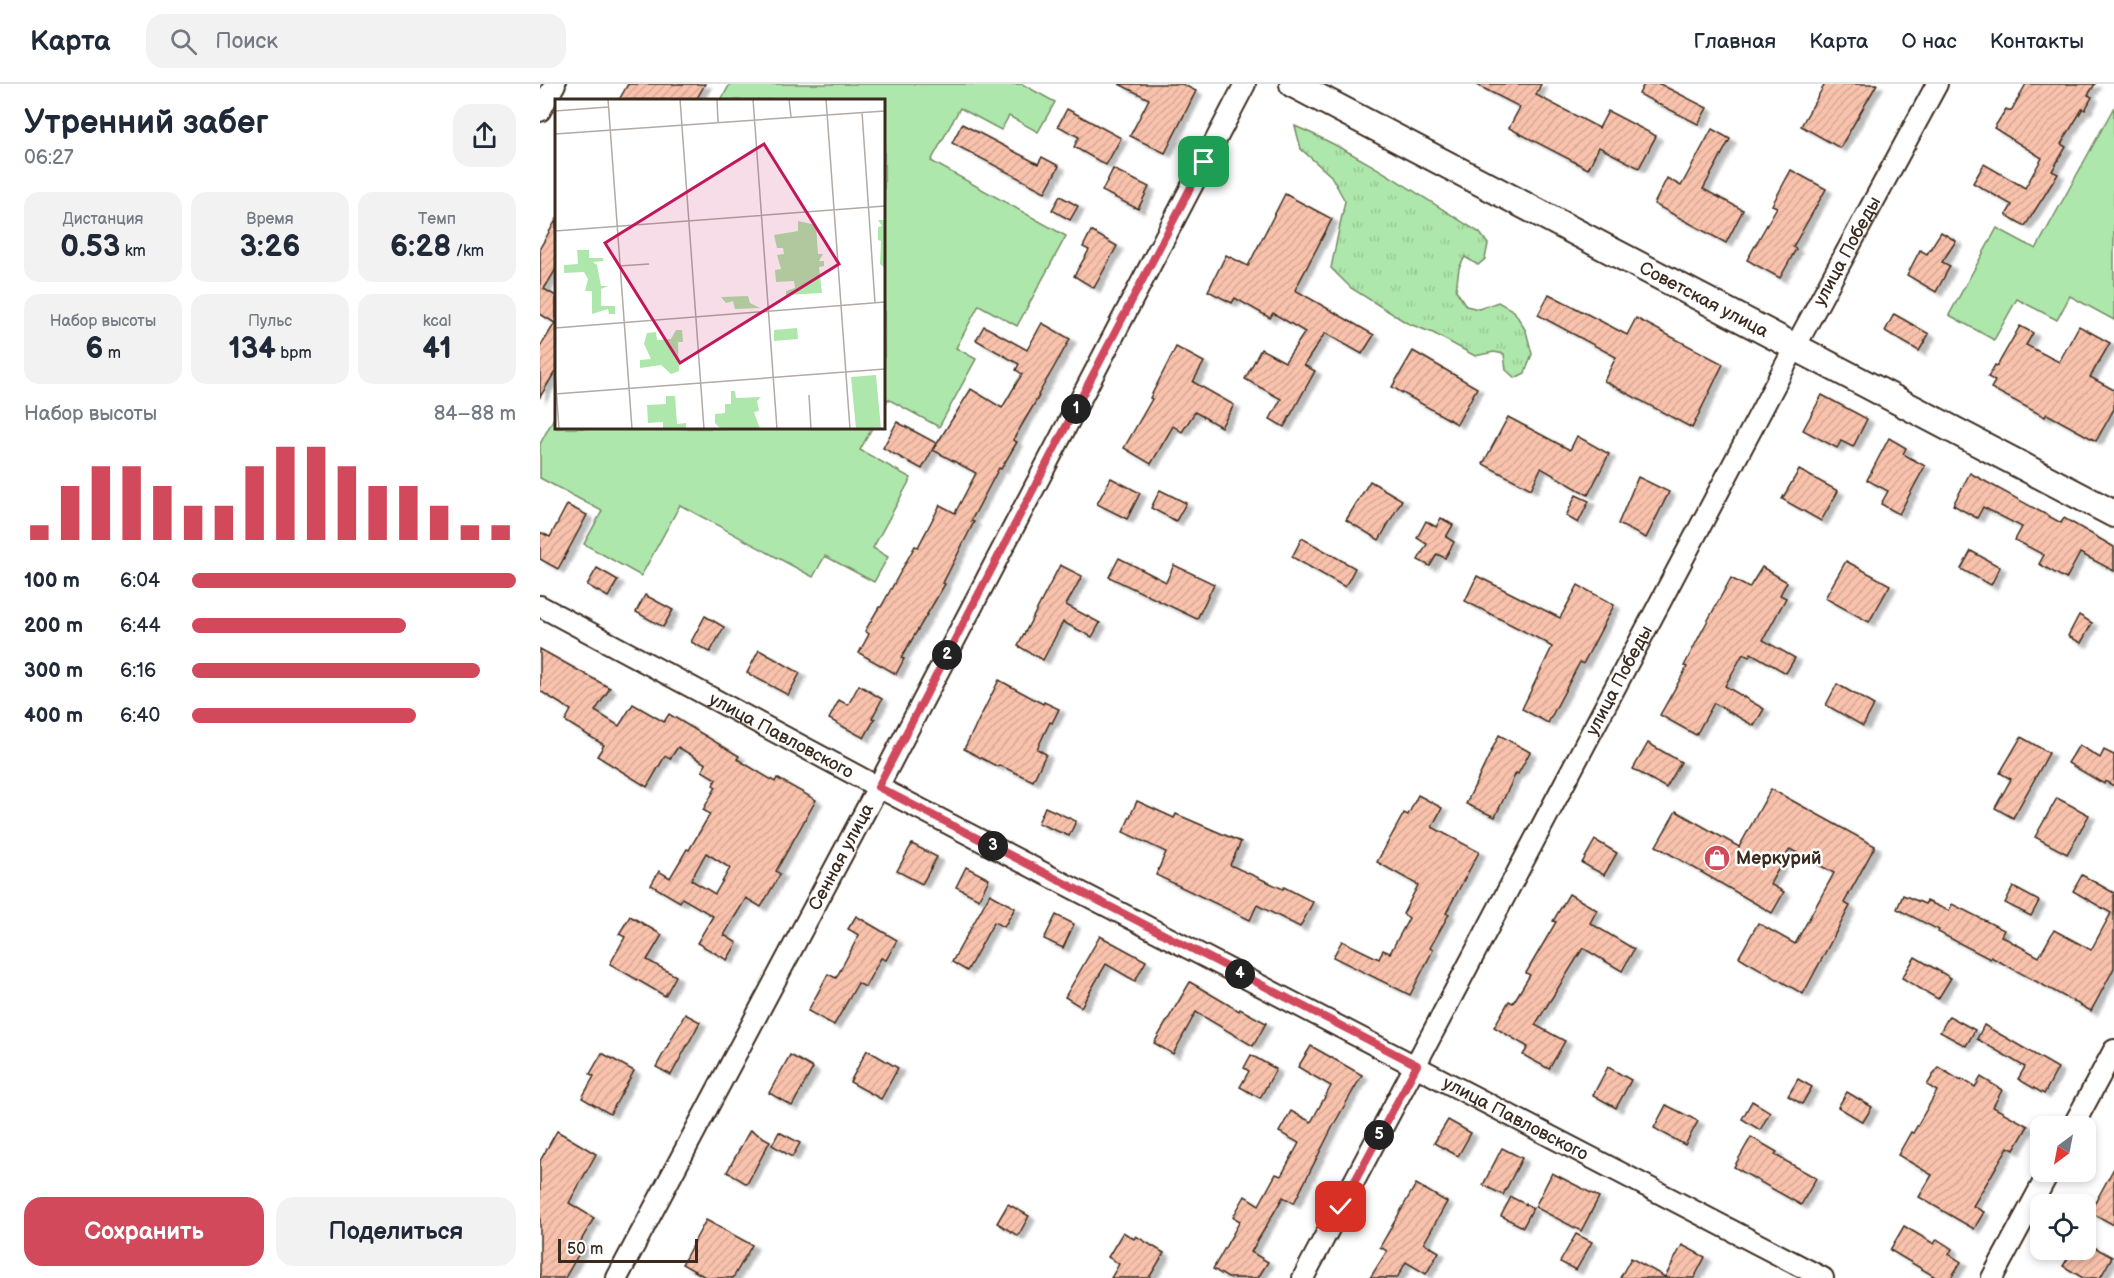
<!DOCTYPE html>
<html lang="ru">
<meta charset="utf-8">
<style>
body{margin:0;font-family:"Balsamiq Sans",sans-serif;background:#f2f2f3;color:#1f2937;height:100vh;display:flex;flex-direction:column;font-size:22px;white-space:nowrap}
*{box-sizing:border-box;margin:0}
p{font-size:20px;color:#747a83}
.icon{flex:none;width:33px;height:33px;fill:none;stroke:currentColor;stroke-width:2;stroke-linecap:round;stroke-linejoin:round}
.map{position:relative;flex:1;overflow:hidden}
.panel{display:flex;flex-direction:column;background:#fff;width:540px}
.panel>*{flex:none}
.needle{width:39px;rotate:212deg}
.fabs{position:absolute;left:1490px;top:1032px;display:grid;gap:12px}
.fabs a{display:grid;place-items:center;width:66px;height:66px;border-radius:12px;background:#fff;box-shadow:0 3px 9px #0003;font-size:30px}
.scale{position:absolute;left:18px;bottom:15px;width:140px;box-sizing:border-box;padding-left:6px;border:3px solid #3b2a1e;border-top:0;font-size:16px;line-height:21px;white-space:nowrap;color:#3b2a1e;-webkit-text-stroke:4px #fff;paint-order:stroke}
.pin{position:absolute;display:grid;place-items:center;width:51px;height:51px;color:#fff;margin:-26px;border-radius:12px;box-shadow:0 3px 9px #0006}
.km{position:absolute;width:30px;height:30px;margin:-15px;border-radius:50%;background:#222;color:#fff;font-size:16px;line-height:30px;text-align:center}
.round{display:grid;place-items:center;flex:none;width:63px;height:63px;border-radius:18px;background:#f2f2f3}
.head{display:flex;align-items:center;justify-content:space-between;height:102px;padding:0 24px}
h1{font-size:33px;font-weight:800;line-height:45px}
.figures{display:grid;grid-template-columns:repeat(3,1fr);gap:9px;height:102px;padding:6px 24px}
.figures div{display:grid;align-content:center;border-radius:15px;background:#f2f2f3;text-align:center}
.figures b{font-size:30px;font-weight:800}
.figures small{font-size:16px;font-weight:400}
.figures p{font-size:16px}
.chart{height:168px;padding:12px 24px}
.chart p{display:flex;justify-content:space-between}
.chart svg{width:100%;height:108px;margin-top:6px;stroke:#d1495b;stroke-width:6}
.action{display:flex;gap:12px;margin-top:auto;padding:12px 24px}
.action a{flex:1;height:69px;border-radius:18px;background:#d1495b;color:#fff;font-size:24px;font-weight:800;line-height:69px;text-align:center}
.action a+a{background:#f2f2f3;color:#1f2937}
ul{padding:0 24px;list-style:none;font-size:20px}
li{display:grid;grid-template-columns:96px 72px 1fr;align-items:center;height:45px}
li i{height:15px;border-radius:8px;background:#d1495b}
header{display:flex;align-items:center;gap:36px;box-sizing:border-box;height:84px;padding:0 30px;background:#fff;border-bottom:2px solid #e0e1e3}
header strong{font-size:28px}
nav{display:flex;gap:33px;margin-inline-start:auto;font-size:21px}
.search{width:420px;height:54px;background:#f2f2f3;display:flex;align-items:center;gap:15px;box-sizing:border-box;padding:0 21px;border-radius:18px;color:#747a83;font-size:22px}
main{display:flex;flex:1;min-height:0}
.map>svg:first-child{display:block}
.park{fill:url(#park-tufts);stroke:#748864;stroke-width:1.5}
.garden{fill:#aee7ab;stroke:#748864;stroke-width:1.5}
.building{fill:url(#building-hatch);stroke:#3b2a1e;stroke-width:1.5;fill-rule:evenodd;filter:url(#shadow)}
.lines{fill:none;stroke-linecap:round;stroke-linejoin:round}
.minor-casing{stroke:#3b2a1e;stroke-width:24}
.tertiary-casing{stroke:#3b2a1e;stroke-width:30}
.minor{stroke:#fff;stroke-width:20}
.tertiary{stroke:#fff;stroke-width:26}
.route-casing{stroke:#fff;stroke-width:12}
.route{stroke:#d1495b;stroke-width:8}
.labels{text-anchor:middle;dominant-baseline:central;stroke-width:5;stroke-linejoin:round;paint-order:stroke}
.street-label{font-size:18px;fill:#3b2a1e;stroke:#fff}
.poi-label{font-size:18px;font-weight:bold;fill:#3b2a1e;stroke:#fff;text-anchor:start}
.inset-road{fill:none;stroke:#b1aaa5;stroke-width:1.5}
.view{fill:#c2185b;fill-opacity:0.15;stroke:#c2185b;stroke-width:3}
.inset-edge{fill:none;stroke:#3b2a1e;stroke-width:3}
</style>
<header>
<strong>Карта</strong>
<div class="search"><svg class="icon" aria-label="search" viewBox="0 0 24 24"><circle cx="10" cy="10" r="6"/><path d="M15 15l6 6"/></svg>Поиск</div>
<nav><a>Главная</a><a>Карта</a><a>О нас</a><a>Контакты</a></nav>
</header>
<main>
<section class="panel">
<div class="head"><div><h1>Утренний забег</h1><p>06:27</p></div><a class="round"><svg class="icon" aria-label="share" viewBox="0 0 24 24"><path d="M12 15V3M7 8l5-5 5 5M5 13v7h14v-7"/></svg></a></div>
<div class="figures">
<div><p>Дистанция</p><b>0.53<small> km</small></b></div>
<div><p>Время</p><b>3:26</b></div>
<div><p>Темп</p><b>6:28<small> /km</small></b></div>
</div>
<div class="figures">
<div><p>Набор высоты</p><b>6<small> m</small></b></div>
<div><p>Пульс</p><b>134<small> bpm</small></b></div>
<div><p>kcal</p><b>41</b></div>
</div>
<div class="chart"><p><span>Набор высоты</span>84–88 m</p>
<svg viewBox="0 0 160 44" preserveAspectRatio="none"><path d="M5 44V38M15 44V22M25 44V14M35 44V14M45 44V22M55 44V30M65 44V30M75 44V14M85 44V6M95 44V6M105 44V14M115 44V22M125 44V22M135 44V30M145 44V38M155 44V38"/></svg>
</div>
<ul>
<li><b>100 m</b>6:04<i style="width:100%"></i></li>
<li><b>200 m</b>6:44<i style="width:66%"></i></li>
<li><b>300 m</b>6:16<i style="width:89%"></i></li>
<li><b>400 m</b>6:40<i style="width:69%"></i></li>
</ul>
<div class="action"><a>Сохранить</a><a>Поделиться</a></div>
</section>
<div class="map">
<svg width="1574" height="1194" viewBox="0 0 1574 1194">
<defs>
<pattern id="park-tufts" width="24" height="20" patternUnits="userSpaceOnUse" patternTransform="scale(1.5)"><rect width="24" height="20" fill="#aee7ab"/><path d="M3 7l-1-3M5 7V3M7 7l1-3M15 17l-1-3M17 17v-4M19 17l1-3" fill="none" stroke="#97c693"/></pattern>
<pattern id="building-hatch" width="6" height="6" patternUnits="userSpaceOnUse" patternTransform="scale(1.5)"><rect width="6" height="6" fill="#f9c2ac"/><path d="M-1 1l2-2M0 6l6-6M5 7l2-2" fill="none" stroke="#d6a794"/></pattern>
<filter id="shadow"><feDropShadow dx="6" dy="4" stdDeviation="1.5" flood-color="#0004"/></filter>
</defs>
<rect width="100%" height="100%" fill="#fff"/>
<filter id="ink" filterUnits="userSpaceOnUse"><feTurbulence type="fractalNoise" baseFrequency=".0167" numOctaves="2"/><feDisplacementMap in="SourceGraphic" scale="12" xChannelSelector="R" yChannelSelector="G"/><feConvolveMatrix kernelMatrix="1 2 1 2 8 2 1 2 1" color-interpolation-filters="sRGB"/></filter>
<g filter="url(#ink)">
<path class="park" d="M755,42C821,70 879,111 940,149L948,160L945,175L938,181L925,173L919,184L916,206L926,222L939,225L958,218L974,227L986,247L992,270L985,289L975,294L966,286L964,270L954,268L935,272L893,249L867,239L811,204L791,184L805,117L791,92L761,65Z"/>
<g class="garden">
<path d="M190,0H482L515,18L498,48L469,32L461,46L420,24L391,77L526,152L477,242L439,221L416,264L436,275L399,343L348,315L344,323V16H181Z"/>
<path d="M1574,23V236L1530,212L1517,236L1477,215L1454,256L1409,231L1457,144L1496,165Z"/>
<path d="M16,330V344H332L320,366L371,394L333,464L348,473L334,498L285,472L273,493L140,421L101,492L44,460L62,427L0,394V360Z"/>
</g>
<g class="building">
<path d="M88,0H165L156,16H79Z"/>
<path d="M579,0H642L656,7L625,69L590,52L609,15Z"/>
<path d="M935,0H1001L996,11L1059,44L1068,27L1116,52L1099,84L1059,63L1048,85L969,44L980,23Z"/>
<path d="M1104,0H1120L1167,24L1158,40L1099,10Z"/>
<path d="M1285,0H1337L1300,64L1261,42Z"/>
<path d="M1486,0H1555L1548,11L1552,13L1545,26L1543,24L1521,60L1526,63L1512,87L1518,90L1485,142L1466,131L1472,121L1433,99L1444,80L1485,104L1502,74L1454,44L1466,25L1471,27Z"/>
<path d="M527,25L581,54L566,81L534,63L539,53L518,42Z"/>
<path d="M422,40L498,80L502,73L519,82L505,108L412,59Z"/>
<path d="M1172,45L1190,55L1163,105L1203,126L1186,159L1114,120L1127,94L1141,102Z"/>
<path d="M573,85L609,103L598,125L562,107Z"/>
<path d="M1251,86L1286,105L1253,163L1256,165L1240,194L1207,176L1237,123L1232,121Z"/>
<path d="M745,110L792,135L755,206L834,251L822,270L785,249L764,281L775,287L744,343L730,335L741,315L705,295L721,265L745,278L765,248L733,229L730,234L695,214L692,219L668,207L686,171L708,182Z"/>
<path d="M520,112L538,122L530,136L512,126Z"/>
<path d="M16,136V185L4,205L16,212V286L0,313V263L15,239L0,230V164Z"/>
<path d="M551,147L577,162L554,204L534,192L549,166L543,163Z"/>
<path d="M1401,148L1416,157L1402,178L1410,182L1396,208L1367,191L1380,166L1387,170Z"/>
<path d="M1009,210L1087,251L1096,234L1183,280L1152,344L1064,297L1076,273L998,231Z"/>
<path d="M1354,230L1389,250L1379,267L1345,247Z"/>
<path d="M502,239L530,255L498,311L499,312L473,356L477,358L461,385L459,384L431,437L434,438L403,499L405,500L361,574L364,575L356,590L319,569L329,550L325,547L339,523H341L375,462L378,463L400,421L415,429L436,389L393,366L431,305L462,324L482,290L476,286L479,280L436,256L444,242L487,266Z"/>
<path d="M1480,242L1493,249L1486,261L1519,278L1539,242L1570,259L1550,293L1574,306V325L1556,357L1507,330L1505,333L1451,304L1455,297L1448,293L1455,281L1457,282Z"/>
<path d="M636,263L664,278L653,298L694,321L681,343L655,328L642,348L633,342L611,380L584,364L612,315L610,314Z"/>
<path d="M873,267L937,304L917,340L852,303Z"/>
<path d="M1282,311L1327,335L1313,363L1301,357L1297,364L1263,346Z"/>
<path d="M968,333L1030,366L1037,352L1069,370L1048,411L1001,384L991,405L943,380Z"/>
<path d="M357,338L396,359L382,385L343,364Z"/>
<path d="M1349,354L1366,364L1363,370L1385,382L1359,430L1341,420L1348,407L1327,396Z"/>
<path d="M1259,386L1298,407L1281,437L1242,415Z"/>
<path d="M1430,389L1521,439L1524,434L1574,463V487L1540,469L1526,495L1499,480L1504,471L1475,456L1482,443L1443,423L1437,434L1413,421Z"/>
<path d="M1098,393L1129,408L1106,454L1078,440Z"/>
<path d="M571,394L600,409L587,435L557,420Z"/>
<path d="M830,397L862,416L839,456L806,436Z"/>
<path d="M620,406L646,419L636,437L611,424Z"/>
<path d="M1036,411L1049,417L1038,439L1026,432Z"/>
<path d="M27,421L47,431L18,485L0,475V448L10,453Z"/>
<path d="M901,434L913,441L906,453L914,458L905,474L897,470L890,482L878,476L887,460L877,454L886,437L896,443Z"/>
<path d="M762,454L815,484L805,503L752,473Z"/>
<path d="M1431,467L1460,483L1451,501L1421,485Z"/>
<path d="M579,474L626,498L634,481L674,500L657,535L569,493Z"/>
<path d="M1306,477L1350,501L1329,538L1285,514Z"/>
<path d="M520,481L542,492L526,521L560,539L552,553L523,538L503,576L478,562Z"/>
<path d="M1222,483L1247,498L1240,511L1246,514L1223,556L1255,574L1246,589L1211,569L1209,573L1203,570L1185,602L1224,625L1214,642L1174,619L1156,651L1120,631L1147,583L1144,582L1162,547L1191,494L1209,504Z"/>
<path d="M57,484L78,496L68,513L47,501Z"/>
<path d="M937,492L1020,534L1038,501L1074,521L1043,580L1040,578L1008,639L982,625L1012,563L1007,560V559L925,517Z"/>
<path d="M105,511L133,526L123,543L96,528Z"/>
<path d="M1539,531L1552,539L1541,559L1528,552Z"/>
<path d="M165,532L184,543L170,568L151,558Z"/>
<path d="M0,565L70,604L55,627L79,642L93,620L124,638L129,630L199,672L197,675L235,698L237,694L276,716L236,787L240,790L221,823L206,814L184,851L197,859L187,876L157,859L173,832L142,814L140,818L111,801L119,787L130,794L147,765L149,766L170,730L163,726L176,703L173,701L176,695L162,687L166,680L138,663L130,675L125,672L107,703L57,672L64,661L25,637L31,626L0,607ZM166,769L190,784L175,810L151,796Z"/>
<path d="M219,566L260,589L248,611L207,589Z"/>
<path d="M459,596L503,620L504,618L519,625L512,639L510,638L497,665L506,670L493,697L459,681L458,683L424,665Z"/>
<path d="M1297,600L1334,621L1323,642L1286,621Z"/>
<path d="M319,601L342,615L332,634L335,635L324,654L289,635L299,616L308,621Z"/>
<path d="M959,651L990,668L978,690L976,689L955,733L926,720Z"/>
<path d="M1481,653L1509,669L1473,734L1455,724L1471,695L1460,689Z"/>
<path d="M1108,659L1141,678L1126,704L1093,685Z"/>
<path d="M1539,661L1560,674L1564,666L1574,671V702L1565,697L1564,700L1528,679Z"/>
<path d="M1231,705L1335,762L1304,819L1310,822L1263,910L1199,873L1218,839L1255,860L1294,789L1250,765L1230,800L1244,808L1232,829L1116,762L1136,727L1199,763Z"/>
<path d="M878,711L902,724L892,743L939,768L906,829L909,830L890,864L893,866L870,911L793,873L802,857L839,875L843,866L850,869L869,834L863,830L878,801L837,778L864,729L868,731Z"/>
<path d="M1517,714L1549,731L1527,770L1495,753Z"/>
<path d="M597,717L634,734L636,730L701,758L690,781L743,805L744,803L773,818L760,843L717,821L710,836L616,791L626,768L583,748Z"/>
<path d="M505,723L536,737L529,752L498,739Z"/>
<path d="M1055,756L1077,769L1064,791L1042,779Z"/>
<path d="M372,760L397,773L382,800L357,787Z"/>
<path d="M426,783L449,795L439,815L416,803Z"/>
<path d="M1542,791L1574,809V884L1551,927L1451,873L1450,875L1398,848L1399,846L1357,825L1363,811L1385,820L1387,817L1409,827L1412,820L1464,846L1461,852L1499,873L1514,846L1551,866L1571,829L1533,807Z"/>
<path d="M1473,803L1499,817L1491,832L1465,819Z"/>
<path d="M450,810L475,824L464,843L454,838L427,887L412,878Z"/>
<path d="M1029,810L1057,826L1050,839L1094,865L1082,887L1043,864L995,941L1025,957L1009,985L983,971L988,963L954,943L969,917L973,919L990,891L986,889L1016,838L1013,837Z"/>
<path d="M516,831L534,840L523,864L504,855Z"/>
<path d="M90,832L122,851L107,876L136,892L125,912L70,880L85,853L79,850Z"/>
<path d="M316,832L357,856L346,876L341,874L325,903L318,899L294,941L268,927L288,890L296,894L319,851L308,845Z"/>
<path d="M560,852L606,877L595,897L566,880L541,923L525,913Z"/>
<path d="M1375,873L1411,894L1398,915L1362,894Z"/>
<path d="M650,898L699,927L700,925L726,939L713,962L656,928L633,970L614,959Z"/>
<path d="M145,930L160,938L131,991L116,983Z"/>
<path d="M1409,932L1435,946L1426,962L1400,948Z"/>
<path d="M1444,941L1518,984L1504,1010L1478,995L1485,983L1437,955Z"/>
<path d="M771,962L822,991L794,1040L754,1119L743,1113L711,1168L728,1178L718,1194H688L673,1185L700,1137L693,1133L705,1112L719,1121L736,1090L741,1092L759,1059L739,1048L751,1027L771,1038L791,1002L758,983Z"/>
<path d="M327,966L358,984L341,1015L310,998Z"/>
<path d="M62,969L94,987L70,1030L42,1014L54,992L50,990Z"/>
<path d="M250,971L273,984L252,1022L229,1009Z"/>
<path d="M711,971L736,985L720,1014L700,1003L709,987L704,984Z"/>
<path d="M1068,983L1091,996L1076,1024L1053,1011Z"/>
<path d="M1398,983L1421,997L1422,995L1435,1003L1441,993L1462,1006L1453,1023L1488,1042L1474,1066L1468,1063L1433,1122L1444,1128L1434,1145L1379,1113L1392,1091L1358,1071L1371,1048L1373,1049L1397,1007L1387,1001Z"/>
<path d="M1258,995L1272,1003L1262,1020L1248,1012Z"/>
<path d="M1307,1008L1332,1023L1323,1038L1298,1023Z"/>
<path d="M1212,1017L1230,1028L1220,1046L1202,1035Z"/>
<path d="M1126,1021L1158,1037L1145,1061L1114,1044Z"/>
<path d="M908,1036L931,1049L918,1072L894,1059Z"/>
<path d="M210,1046L230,1057L207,1100L187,1088Z"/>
<path d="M17,1047L56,1070L29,1119L54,1134L39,1160L43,1162L25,1194H0V1077Z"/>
<path d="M239,1048L260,1059L252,1073L232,1061Z"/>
<path d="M1211,1053L1237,1068L1235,1071L1276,1094L1261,1121L1194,1083Z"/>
<path d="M962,1064L982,1074L963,1111L943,1101Z"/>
<path d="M1574,1084V1141L1550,1128Z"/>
<path d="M1012,1089L1059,1113L1041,1147L995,1123Z"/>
<path d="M876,1100L907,1118L884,1159L899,1168L886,1190L866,1178L857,1194H830L847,1167L840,1163Z"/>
<path d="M971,1113L993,1124L983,1143L961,1132Z"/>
<path d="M468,1120L489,1132L478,1152L457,1139Z"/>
<path d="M166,1136L212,1161L193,1194H167L142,1180Z"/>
<path d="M1364,1142L1394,1160L1397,1155L1412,1165L1409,1170L1421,1178L1411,1194H1397L1350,1166Z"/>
<path d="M583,1148L594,1155L596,1152L624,1169L609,1194H571L579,1180L568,1173Z"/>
<path d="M1036,1150L1052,1158L1036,1186L1020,1178Z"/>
<path d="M1545,1158L1572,1173L1560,1194H1543L1523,1182L1533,1166H1545Z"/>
<path d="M1142,1161L1165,1173L1154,1194H1080L1091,1174L1125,1193Z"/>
</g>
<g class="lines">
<defs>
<g id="minor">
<path d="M0,27L15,0"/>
<path id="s1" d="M0,522L338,703L1283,1194"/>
<path d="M1533,1042L1574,966"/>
<path id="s2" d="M77,1194L338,703L705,0"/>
<path id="s3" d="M763,1194L1255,263L1397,0"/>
<path d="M1452,1194L1509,1088"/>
</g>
<g id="tertiary">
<path id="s4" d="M753,0L1574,430"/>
</g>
</defs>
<use href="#minor" class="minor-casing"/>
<use href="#tertiary" class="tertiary-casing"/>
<use href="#minor" class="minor"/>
<use href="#tertiary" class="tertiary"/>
</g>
</g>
<g class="lines" filter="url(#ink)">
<defs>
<path id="route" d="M664,78L338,703L877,981L801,1123"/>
</defs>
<use href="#route" class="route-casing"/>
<use href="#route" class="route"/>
</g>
<defs>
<symbol id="shop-disc" viewBox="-11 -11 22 22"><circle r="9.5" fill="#d1495b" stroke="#fff"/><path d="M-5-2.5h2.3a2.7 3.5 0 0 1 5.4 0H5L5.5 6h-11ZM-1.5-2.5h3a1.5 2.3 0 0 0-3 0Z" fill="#fff"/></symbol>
</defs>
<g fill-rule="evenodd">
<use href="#shop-disc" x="1162" y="759" width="30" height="30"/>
</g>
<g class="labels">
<g class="street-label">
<text stroke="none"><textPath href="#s3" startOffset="1162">улица Победы</textPath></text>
<text stroke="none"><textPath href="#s4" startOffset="464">Советская улица</textPath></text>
<text stroke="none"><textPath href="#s3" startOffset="676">улица Победы</textPath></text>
<text stroke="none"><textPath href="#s1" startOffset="274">улица Павловского</textPath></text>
<text stroke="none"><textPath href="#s2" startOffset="477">Сенная улица</textPath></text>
<text stroke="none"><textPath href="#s1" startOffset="1102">улица Павловского</textPath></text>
</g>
<g class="poi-label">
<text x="1196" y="774">Меркурий</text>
</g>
</g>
<g transform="translate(15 15)">
<rect width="330" height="330" fill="#fff"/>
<path d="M242,229L243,240L219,242V231Z" fill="#aee7ab"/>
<path d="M193,197L195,204L205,209L180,210L178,202L171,204L166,198Z" fill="#aee7ab"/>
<path d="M323,121H330V169L325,165L326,142L323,141V128L327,127ZM243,122L261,126L263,155H268L264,162H269V167L264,168L267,194L231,196V192L240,189L239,182L221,183L220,171L226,170L222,156L229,155L228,149H222L219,136L243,132ZM22,151H34V159H48V162L38,163L42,166L46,187H53L46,190V207H60V215H54L53,210L37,215V192H30L33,180L29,173L9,174V166L23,165ZM121,231H127L128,243H123L124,272L116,275L106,266L85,269V261L96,260L89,245L92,234L101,233L102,241L116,240ZM321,276L326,330H301L296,278ZM176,292H180L181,299L206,298L202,302L204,312L199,313L205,330H166L160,324V315L170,314V305H176ZM111,297H120L122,325L131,324V330H108V323L93,324L92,306L111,305Z" fill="#aee7ab"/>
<path class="inset-road" d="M53,0L77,330M125,0L149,330M162,0L163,23M198,0L222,330M234,0L236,18M271,0L295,330M0,12L53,8M307,13L320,204M0,35L330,12M0,132L330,107M64,167L94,165M0,229L330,203M0,274L4,330M0,295L330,270M254,296L256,330"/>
<path class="view" d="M209,45L284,165L125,264L50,144Z"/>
<rect width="330" height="330" class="inset-edge"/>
</g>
</svg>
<div class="fabs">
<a><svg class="needle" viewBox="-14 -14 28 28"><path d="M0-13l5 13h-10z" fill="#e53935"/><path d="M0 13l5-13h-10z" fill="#747a83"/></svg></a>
<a><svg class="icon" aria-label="locate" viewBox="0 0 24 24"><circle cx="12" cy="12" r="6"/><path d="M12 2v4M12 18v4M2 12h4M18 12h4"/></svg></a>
</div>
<div class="scale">50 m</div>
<div class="pin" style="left:664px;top:78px;background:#1e9e55"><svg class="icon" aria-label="arrive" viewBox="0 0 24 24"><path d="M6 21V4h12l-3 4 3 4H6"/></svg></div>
<div class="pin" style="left:801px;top:1123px;background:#d93025"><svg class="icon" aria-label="check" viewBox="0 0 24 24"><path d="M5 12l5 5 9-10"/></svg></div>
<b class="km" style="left:536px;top:325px">1</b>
<b class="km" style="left:407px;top:571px">2</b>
<b class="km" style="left:453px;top:762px">3</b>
<b class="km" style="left:700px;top:890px">4</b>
<b class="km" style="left:839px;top:1051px">5</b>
</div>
</main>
